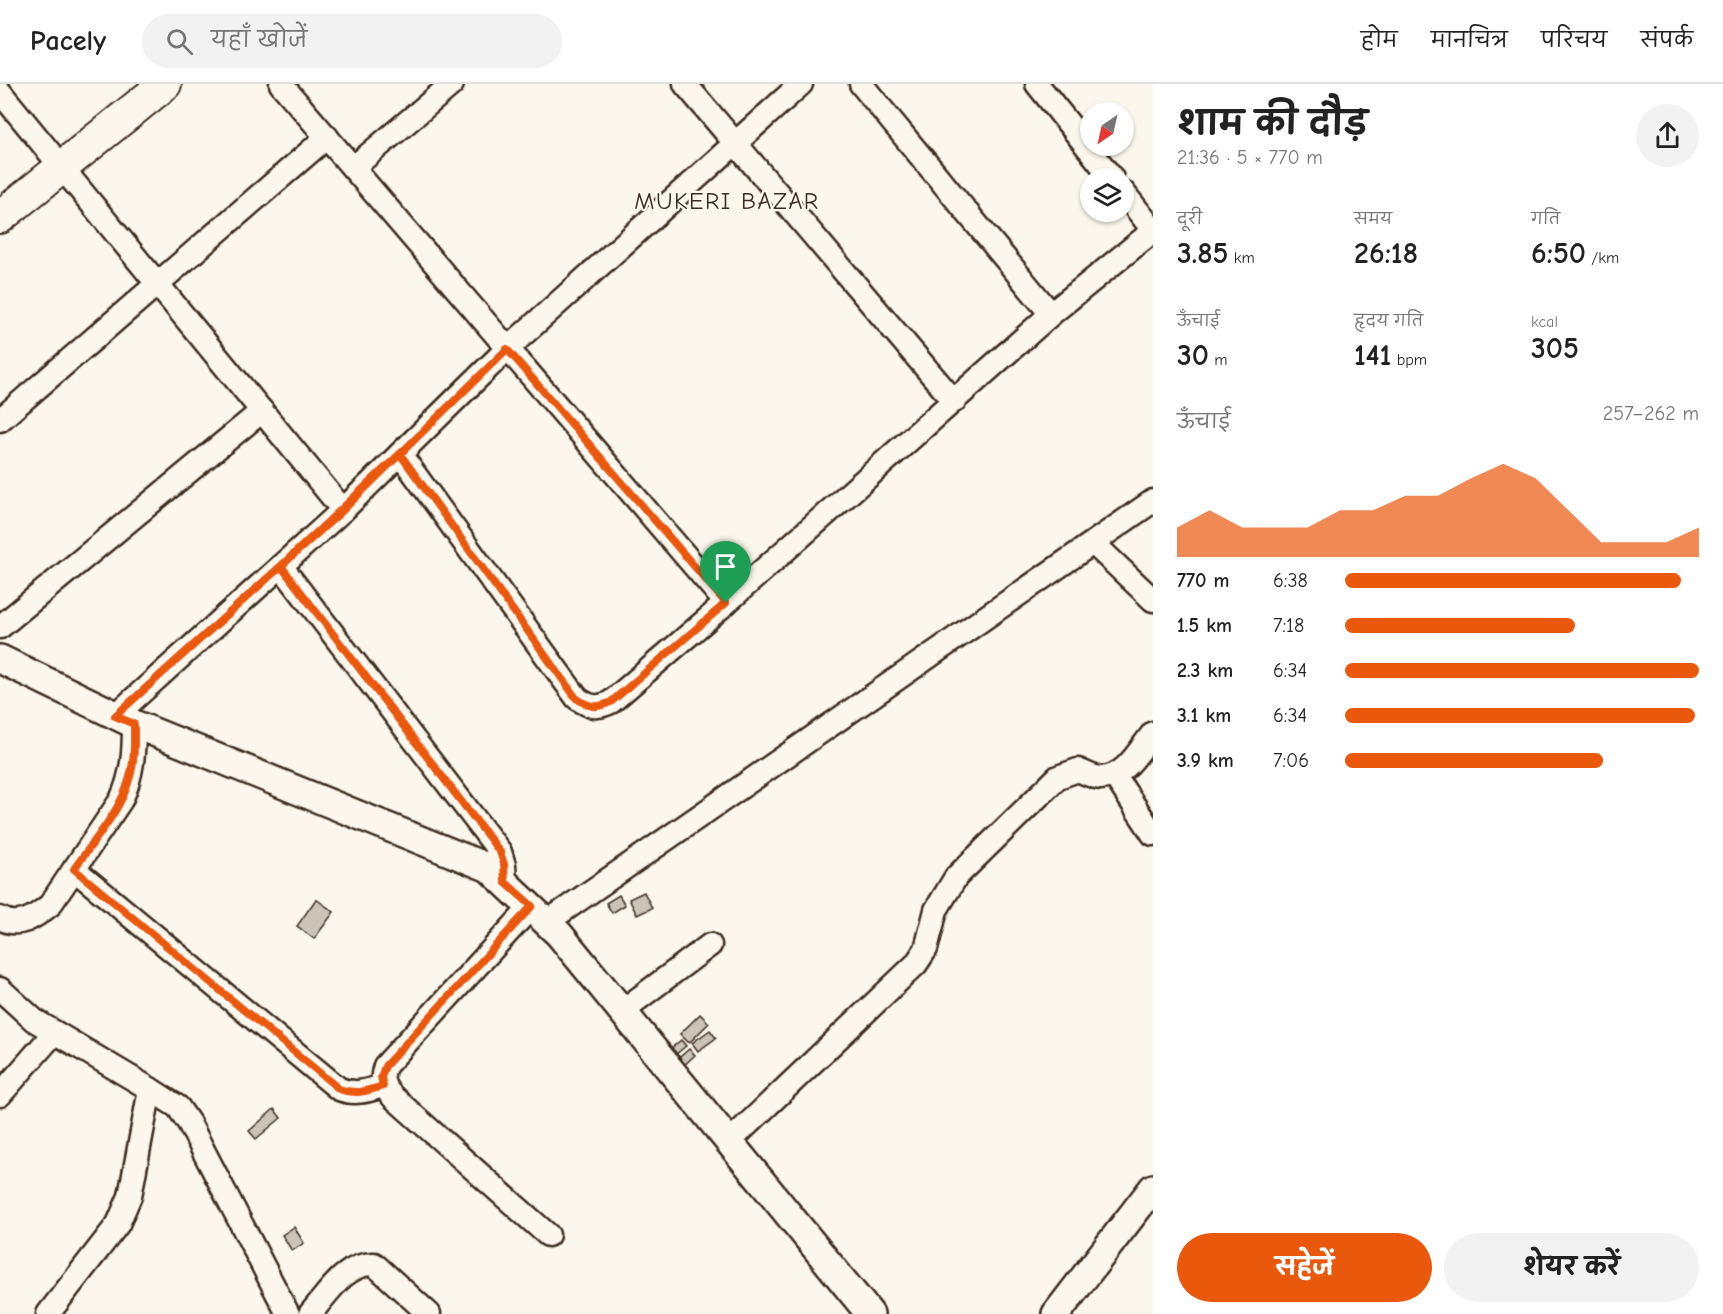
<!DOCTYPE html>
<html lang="hi">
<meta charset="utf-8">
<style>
body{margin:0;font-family:"Comic Neue","Playpen Sans Deva",sans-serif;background:#f2f2f2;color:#222;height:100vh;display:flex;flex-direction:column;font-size:22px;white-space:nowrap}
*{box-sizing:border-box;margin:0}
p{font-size:20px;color:#767676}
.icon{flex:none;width:33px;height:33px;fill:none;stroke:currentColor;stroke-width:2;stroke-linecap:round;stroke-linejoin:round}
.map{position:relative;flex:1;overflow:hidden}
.side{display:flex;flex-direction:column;background:#fff;width:570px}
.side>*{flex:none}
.needle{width:39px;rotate:214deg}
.buttons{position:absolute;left:1080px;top:18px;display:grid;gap:12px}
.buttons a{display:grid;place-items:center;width:54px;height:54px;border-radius:50%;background:#fff;box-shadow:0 2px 4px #0004;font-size:30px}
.pin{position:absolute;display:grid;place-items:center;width:51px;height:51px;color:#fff;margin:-62px -26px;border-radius:50% 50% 50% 0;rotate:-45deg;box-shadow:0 0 6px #0007}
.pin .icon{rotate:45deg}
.round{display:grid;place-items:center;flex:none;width:63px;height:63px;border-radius:32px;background:#f2f2f2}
.overview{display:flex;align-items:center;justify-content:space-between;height:102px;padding:0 24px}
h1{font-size:33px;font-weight:700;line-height:45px}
.figures{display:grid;grid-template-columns:repeat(3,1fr);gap:9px;height:102px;padding:6px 24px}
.figures div{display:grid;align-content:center}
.figures b{font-size:30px;font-weight:700}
.figures small{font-size:16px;font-weight:400}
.figures p{font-size:16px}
.chart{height:168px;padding:12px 24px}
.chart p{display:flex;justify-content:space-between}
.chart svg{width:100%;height:108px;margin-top:6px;fill:#ea580c;opacity:.7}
.primary-button{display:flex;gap:12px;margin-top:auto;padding:12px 24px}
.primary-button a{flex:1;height:69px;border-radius:36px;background:#ea580c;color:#fff;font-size:24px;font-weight:700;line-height:69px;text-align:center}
.primary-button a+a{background:#f2f2f2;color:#222}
ul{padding:0 24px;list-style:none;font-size:20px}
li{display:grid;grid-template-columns:96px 72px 1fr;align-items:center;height:45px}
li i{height:15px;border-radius:8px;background:#ea580c}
header{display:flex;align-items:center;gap:36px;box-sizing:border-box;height:84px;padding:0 30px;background:#fff;border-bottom:2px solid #e0e0e0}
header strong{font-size:28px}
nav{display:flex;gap:33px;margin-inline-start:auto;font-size:21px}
.search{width:420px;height:54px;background:#f2f2f2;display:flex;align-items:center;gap:15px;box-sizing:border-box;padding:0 21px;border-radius:33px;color:#767676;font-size:22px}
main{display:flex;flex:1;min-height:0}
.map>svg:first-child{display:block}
.building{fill:#ccc4b9;stroke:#3b2a1e;stroke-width:1.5}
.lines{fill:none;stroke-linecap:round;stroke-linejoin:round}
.minor-casing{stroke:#3b2a1e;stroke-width:27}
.tertiary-casing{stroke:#3b2a1e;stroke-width:32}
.secondary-casing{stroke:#3b2a1e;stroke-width:36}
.minor{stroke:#fbf7ec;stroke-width:22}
.tertiary{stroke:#fbf7ec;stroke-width:27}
.secondary{stroke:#fbf7ec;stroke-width:32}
.route-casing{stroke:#fff;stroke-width:12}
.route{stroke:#ea580c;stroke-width:8}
.labels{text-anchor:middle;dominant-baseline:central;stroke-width:4.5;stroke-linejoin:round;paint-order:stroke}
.neighbourhood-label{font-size:24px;letter-spacing:1.5px;fill:#3b2a1e;stroke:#fbf7ec}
</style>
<header>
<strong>Pacely</strong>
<div class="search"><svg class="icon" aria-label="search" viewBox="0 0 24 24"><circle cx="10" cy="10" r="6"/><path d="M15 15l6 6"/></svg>यहाँ खोजें</div>
<nav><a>होम</a><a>मानचित्र</a><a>परिचय</a><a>संपर्क</a></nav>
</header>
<main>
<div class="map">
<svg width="1153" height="1230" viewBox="0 0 1153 1230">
<rect width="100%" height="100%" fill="#fbf7ec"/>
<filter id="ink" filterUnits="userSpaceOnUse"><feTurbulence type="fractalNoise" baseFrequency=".0167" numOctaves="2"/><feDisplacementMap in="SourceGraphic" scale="12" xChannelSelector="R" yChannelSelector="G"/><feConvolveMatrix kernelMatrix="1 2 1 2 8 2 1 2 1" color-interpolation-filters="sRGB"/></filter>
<g filter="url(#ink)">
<g class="building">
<path d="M644,808L652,824L637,831L629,815Z"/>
<path d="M619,811L625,821L612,829L606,819Z"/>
<path d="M316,815L334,828L314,855L297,842Z"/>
<path d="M700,930L709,939L689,959L680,950Z"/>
<path d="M710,946L716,954L698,967L692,959Z"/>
<path d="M681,956L686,962L670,975L665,969Z"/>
<path d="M689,965L695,971L679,986L673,979Z"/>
<path d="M274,1025L281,1034L256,1055L249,1047Z"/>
<path d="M294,1143L304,1159L292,1167L282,1151Z"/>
</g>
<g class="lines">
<defs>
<g id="minor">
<path d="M281,0L726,519L1051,230L1153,147"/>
<path d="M685,0L954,317"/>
<path d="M861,0L1051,230"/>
<path d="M1037,0L1112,94"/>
<path d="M0,8L343,426"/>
<path d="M353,84L452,0"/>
<path d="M1124,109L1153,146"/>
<path d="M0,336L327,53"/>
<path d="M400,370L577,614C589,623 597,625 611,618L726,519"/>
<path d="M1093,459L1153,516"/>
<path d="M281,482L500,768L504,781L505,798"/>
<path d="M0,543L262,327"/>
<path d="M115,632L343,426L507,265L801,0"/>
<path d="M1114,691L1153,750"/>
<path d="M74,785L339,1005C355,1011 367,1007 383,1002"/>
<path d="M532,822L385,982C380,997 383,1002 393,1013L548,1151"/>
<path d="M0,834C19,845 35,833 50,821L121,716C133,690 134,667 134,640"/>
<path d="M547,838L1153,417"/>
<path d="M0,905L34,936L150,1005L130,1112L118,1140L48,1230"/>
<path d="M622,927L710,861"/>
<path d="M150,1005L178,1023L189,1039L288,1230"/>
<path d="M0,1011L54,949"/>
<path d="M729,1058L916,880L926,865L936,826L956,793L1058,693L1078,686C1085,689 1094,694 1101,694C1126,693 1139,666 1153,649"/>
<path d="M310,1230C327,1211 345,1179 374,1180L429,1230"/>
</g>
<g id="tertiary">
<path d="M0,575L134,640L489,784L559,850L870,1230"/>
<path d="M1056,1230L1153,1104"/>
</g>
<path id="secondary" d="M0,133L165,0"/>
</defs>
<use href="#minor" class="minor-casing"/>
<use href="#tertiary" class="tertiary-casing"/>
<use href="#secondary" class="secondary-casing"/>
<use href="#minor" class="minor"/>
<use href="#tertiary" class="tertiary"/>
<use href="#secondary" class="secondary"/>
</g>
</g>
<g class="lines" filter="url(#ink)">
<defs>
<path id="route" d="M726,519L507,265L343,426L115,632L134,640C134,659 135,678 129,696C121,726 92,759 74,785L339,1005C355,1011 367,1007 383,1002L381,993L385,982L532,822L505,798L504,780L500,768L281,482L400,370L576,614C589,623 596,625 611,618L726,519"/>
</defs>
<use href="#route" class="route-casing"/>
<use href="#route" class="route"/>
</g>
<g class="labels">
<g class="neighbourhood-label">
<text x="727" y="117">MUKERI BAZAR</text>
</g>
</g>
</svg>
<div class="buttons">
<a><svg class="needle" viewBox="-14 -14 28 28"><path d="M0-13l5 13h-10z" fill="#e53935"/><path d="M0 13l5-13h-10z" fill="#767676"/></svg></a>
<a><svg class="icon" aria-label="layers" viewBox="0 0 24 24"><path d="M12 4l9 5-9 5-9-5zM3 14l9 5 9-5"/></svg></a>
</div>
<div class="pin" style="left:726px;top:519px;background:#1e9e55"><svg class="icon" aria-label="arrive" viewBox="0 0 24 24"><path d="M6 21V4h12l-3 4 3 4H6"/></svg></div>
</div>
<section class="side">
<div class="overview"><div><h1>शाम की दौड़</h1><p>21:36 · 5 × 770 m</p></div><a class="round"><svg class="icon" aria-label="share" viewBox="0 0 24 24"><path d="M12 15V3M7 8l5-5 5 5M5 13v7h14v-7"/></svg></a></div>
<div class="figures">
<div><p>दूरी</p><b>3.85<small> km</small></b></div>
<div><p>समय</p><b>26:18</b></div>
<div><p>गति</p><b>6:50<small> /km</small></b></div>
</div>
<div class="figures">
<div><p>ऊँचाई</p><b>30<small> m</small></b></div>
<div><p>हृदय गति</p><b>141<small> bpm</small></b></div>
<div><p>kcal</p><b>305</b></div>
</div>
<div class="chart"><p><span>ऊँचाई</span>257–262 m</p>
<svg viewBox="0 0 160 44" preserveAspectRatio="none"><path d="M0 44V32L10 25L20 32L30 32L40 32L50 25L60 25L70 19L80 19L90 12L100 6L110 12L120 25L130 38L140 38L150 38L160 32V44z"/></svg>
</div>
<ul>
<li><b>770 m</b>6:38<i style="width:95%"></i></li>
<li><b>1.5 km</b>7:18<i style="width:65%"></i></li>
<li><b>2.3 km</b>6:34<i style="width:100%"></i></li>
<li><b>3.1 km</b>6:34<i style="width:99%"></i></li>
<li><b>3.9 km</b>7:06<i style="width:73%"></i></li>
</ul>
<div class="primary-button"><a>सहेजें</a><a>शेयर करें</a></div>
</section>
</main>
